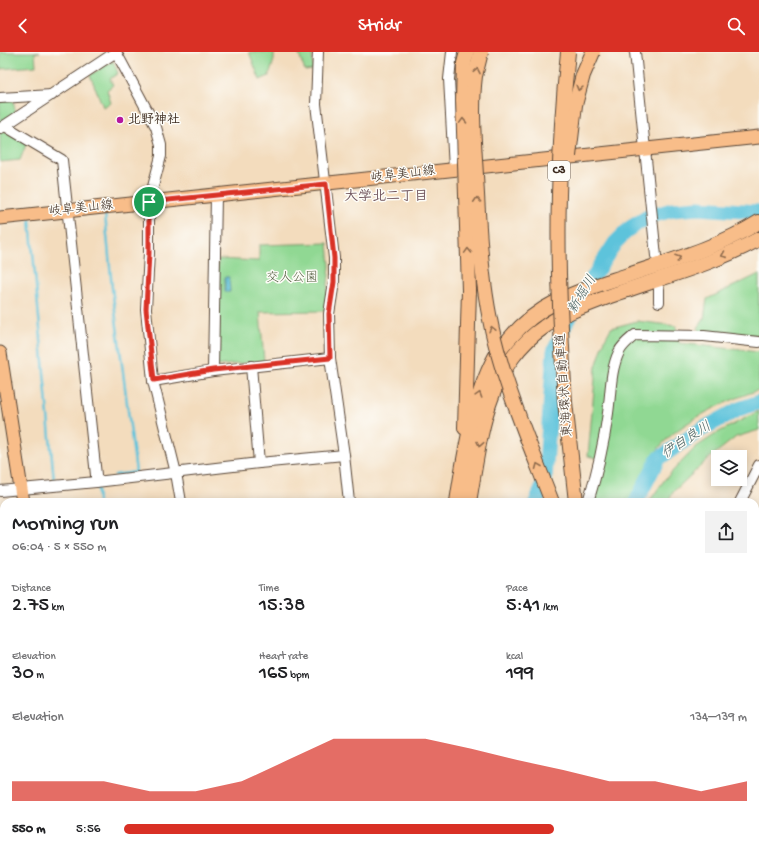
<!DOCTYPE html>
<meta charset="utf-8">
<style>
body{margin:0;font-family:"Gochi Hand","Klee One",sans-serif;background:#f2f2f2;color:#202124;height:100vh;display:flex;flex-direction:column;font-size:15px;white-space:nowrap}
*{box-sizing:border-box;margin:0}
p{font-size:13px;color:#757577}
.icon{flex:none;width:22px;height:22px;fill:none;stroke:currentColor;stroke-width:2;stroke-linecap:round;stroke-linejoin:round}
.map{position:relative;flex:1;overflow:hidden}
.side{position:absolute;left:0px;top:446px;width:759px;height:354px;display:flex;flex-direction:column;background:#fff;border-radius:12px 12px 0 0;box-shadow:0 2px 10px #0003}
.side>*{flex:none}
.tools{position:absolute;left:711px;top:398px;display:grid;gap:8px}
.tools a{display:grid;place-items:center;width:36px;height:36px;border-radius:0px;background:#fff;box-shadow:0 2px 10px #0003;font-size:20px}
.pin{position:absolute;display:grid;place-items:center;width:34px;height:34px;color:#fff;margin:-17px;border:2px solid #fff;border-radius:50%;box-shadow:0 1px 4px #0007}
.round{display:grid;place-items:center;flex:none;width:42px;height:42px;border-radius:0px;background:#f2f2f2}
.overview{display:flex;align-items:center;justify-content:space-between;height:68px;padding:0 12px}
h1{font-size:22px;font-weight:600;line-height:30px}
.stats{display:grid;grid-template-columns:repeat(3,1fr);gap:6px;height:68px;padding:4px 12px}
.stats div{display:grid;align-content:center}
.stats b{font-size:20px;font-weight:600}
.stats small{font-size:11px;font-weight:400}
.stats p{font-size:11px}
.chart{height:112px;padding:8px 12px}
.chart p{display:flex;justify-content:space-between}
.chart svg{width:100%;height:72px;margin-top:4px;fill:#d93025;opacity:.7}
ul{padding:0 12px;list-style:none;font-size:13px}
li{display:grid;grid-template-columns:64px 48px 1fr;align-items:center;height:30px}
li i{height:10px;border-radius:5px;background:#d93025}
header{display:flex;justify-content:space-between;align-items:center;height:52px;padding:0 12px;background:#d93025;color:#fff;font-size:18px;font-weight:600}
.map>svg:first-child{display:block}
.green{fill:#90d893;stroke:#668158}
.forest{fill:#74b87d;stroke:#58714e}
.water{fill:#5dc3db;stroke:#4c767c}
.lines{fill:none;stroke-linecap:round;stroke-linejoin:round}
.stream{stroke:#5dc3db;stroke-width:2.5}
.river{stroke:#5dc3db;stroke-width:15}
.highway-tunnel{stroke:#ceb89d;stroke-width:14;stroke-dasharray:14 7;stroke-linecap:butt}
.minor-casing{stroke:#574536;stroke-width:12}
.major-casing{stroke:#574536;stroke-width:15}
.highway-casing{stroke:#574536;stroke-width:16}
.minor{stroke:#fff;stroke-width:10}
.major{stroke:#f8bd89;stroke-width:13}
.highway{stroke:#f8bd89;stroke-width:14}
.highway-bridge-casing{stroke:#574536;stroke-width:16;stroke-linecap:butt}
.highway-bridge{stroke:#f8bd89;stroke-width:14}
.oneway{stroke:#906c4e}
.route-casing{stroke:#fff;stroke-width:8}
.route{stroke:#d93025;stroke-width:5}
.poi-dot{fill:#b5179e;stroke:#fdfcf7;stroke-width:1.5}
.labels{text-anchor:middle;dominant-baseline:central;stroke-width:3;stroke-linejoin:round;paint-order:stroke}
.shield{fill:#fdfcf7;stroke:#75695f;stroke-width:1}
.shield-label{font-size:12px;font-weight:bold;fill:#3b2a1e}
.poi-label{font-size:13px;font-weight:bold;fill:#3b2a1e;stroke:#fdfcf7;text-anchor:start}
.street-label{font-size:13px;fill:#3b2a1e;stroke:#fdfcf7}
.park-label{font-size:13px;fill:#545e41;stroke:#fdfcf7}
.neighbourhood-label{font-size:14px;font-weight:bold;fill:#71565e;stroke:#fdfcf7}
.water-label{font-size:14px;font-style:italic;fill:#476060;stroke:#fdfcf7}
</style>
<header><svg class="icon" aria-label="back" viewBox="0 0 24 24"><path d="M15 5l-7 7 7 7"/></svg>Stridr<svg class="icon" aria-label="search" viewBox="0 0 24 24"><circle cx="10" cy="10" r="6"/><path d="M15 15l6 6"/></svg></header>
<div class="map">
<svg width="759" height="800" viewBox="0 0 759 800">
<rect width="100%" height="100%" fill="#fdfcf7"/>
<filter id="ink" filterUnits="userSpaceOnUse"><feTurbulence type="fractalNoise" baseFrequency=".025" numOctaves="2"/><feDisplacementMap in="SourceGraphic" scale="8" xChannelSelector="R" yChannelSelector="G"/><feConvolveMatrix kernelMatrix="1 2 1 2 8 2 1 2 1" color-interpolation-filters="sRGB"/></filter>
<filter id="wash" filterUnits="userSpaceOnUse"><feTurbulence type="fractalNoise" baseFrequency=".012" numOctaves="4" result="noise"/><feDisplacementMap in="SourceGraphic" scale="16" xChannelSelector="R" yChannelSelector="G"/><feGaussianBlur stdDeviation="0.9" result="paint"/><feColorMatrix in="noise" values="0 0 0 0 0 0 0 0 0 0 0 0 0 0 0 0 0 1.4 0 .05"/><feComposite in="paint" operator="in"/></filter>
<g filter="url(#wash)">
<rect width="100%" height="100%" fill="#f3dcbd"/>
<g class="green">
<path d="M0,0H40H35L36,14L0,17Z"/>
<path d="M249,0H274V8L269,24L260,28Z"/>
<path d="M298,0H312L313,18L305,19Z"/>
<path d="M113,9L118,21L110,27L113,33L107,38L111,51L103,55L90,23Z"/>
<path d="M0,48H13L16,62L0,75Z"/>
<path d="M2,78L27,90L20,108L0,110V80Z"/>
<path d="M328,191L330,214L325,259L260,260L264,309L216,314L218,207L259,209V193Z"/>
<path d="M759,222V284L701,283L698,276L704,267L707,247Z"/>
<path d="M637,269L676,274L679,291L759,300V338C728,348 679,370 659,396C647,413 638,432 629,450H592L600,422L606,408L588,404L596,315L605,287L611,276Z"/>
<path d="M759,359V378L736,385L707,408L674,439L667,450H649L665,427L696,395L719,380Z"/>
<path d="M456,796H479L478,800H454Z"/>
</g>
<path class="forest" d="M759,514V800H673L674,796H755V528Z"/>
<path class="water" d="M225,225H229L230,240H225Z"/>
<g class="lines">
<g class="stream">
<path d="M105,162L112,236L136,420L115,423"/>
<path d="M30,168L54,429H56"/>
<path d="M97,433L98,450"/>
</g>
<g class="river">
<path d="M536,450L545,428L554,299L567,269L593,225L615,191L630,176L648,165L672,158L698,156L759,160"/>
<path d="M636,450L658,407L699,379L739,357L759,350"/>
<path d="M0,539H4"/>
<path d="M485,800L487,796"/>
</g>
</g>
</g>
<g filter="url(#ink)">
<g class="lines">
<path class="highway-tunnel" d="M657,796L659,800"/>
<defs>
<g id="minor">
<path d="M116,0L156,75L161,93V104L149,150V201L146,257L153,329L176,421L181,450"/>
<path d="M318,0L316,52L334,206V230L329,262L330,306L344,403L349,450"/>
<path d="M452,0L449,27L454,117"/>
<path d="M635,0L656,204"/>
<path d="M0,46L52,43"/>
<path d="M5,74L62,108L96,423V430"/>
<path d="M1,76L116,0"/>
<path d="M659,237V250"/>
<path d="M251,314L259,411"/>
<path d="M213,319L216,143"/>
<path d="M153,329L213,319L330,306"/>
<path d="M0,439L96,430L259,411L344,403"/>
<path d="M588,450C597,421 604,391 608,361C611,341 610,319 619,300C622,293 629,288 635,283L704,284L759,290"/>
<path d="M740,450L759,413"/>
<path d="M0,713L4,712"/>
<path d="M50,796L51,800"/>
<path d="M442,800L444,796"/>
<path d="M560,800L562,796"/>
</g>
<g id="major">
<path d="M0,166L759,85"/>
<path d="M0,301L23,450"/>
<path d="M0,566H4"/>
<path d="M0,577L4,576"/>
<path d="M120,796L121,800"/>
</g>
<g id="highway">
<path d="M565,350L576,450"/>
<path d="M465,376L469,238"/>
<path d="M457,450C464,404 473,346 495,305C499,298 505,292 510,286C542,248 583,238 628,223C673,208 719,195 759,170"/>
<path d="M469,450C475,416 480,375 492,344C502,317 520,291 544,275C563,261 587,253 610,244C659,226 712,213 759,187"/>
<path d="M357,800L358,796"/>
<path d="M368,800L370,796"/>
</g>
</defs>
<use href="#minor" class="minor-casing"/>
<use href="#major" class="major-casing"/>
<use href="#highway" class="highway-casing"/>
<use href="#minor" class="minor"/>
<use href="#major" class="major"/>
<use href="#highway" class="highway"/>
<defs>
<g id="highway-bridge">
<path d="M467,0L464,11L463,48L469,238"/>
<path d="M481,0C479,8 477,16 475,24C471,56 474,90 476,123C479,185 482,249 500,308C514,357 534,403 552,450"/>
<path d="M569,104L575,53L583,23L593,0"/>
<path d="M565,350C561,281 557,212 559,143C560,95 563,48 568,0"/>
</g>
</defs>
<use href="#highway-bridge" class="highway-bridge-casing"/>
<use href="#highway-bridge" class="highway-bridge"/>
</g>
<defs><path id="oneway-chevron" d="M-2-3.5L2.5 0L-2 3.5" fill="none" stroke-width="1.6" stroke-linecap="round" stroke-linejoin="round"/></defs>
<g class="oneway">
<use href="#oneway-chevron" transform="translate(477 19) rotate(-79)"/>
<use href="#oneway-chevron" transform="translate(579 36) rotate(106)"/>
<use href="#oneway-chevron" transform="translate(463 69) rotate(-92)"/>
<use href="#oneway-chevron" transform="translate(477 148) rotate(-93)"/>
<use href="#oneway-chevron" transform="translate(468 199) rotate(-92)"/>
<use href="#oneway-chevron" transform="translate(724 203) rotate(158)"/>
<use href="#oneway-chevron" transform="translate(678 206) rotate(-19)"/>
<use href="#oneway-chevron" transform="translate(492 277) rotate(-103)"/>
<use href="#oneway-chevron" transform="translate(479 343) rotate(-73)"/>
<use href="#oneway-chevron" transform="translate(480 392) rotate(101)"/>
<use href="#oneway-chevron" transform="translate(538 414) rotate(-112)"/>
</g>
</g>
<g class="lines" filter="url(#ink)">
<defs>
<path id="route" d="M326,132L334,206V230L329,262L330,306L213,318L154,328L146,257L149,201V150Z"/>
</defs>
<use href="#route" class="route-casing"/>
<use href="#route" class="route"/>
</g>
<circle class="poi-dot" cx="120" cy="68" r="4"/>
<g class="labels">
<rect class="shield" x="548" y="109" width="22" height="20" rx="3"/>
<g class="shield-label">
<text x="559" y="119">C3</text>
</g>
<g class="poi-label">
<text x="128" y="68">北野神社</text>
</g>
<g class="street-label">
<text transform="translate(403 123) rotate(-7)">岐阜美山線</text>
<text transform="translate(81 157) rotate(-6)">岐阜美山線</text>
<text transform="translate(565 333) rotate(-94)">東海環状自動車道</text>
</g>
<g class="park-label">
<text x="292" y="226">交人公園</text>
</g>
<g class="neighbourhood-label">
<text x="386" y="145">大学北二丁目</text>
</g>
<g class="water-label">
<text transform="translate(583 243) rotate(-59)">新堀川</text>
<text transform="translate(687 389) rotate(-33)">伊自良川</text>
</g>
</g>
</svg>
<div class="tools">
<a><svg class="icon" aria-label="layers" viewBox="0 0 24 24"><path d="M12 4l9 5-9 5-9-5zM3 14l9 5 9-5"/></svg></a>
</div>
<div class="pin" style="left:149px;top:150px;background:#1e9e55"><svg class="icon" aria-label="arrive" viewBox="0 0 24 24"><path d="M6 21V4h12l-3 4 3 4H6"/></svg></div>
<section class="side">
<div class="overview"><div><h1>Morning run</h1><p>06:04 · 5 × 550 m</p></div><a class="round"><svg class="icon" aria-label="share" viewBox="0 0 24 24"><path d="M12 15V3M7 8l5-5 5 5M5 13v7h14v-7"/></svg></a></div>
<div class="stats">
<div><p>Distance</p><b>2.75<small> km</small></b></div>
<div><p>Time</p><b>15:38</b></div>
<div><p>Pace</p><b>5:41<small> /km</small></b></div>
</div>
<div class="stats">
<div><p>Elevation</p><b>30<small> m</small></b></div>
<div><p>Heart rate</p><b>165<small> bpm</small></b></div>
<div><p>kcal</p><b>199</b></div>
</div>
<div class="chart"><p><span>Elevation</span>134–139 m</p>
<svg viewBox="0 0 160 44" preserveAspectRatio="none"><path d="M0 44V32L10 32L20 32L30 38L40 38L50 32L60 19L70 6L80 6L90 6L100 12L110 19L120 25L130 32L140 32L150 38L160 32V44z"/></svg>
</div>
<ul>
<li><b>550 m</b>5:56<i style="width:69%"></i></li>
</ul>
</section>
</div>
